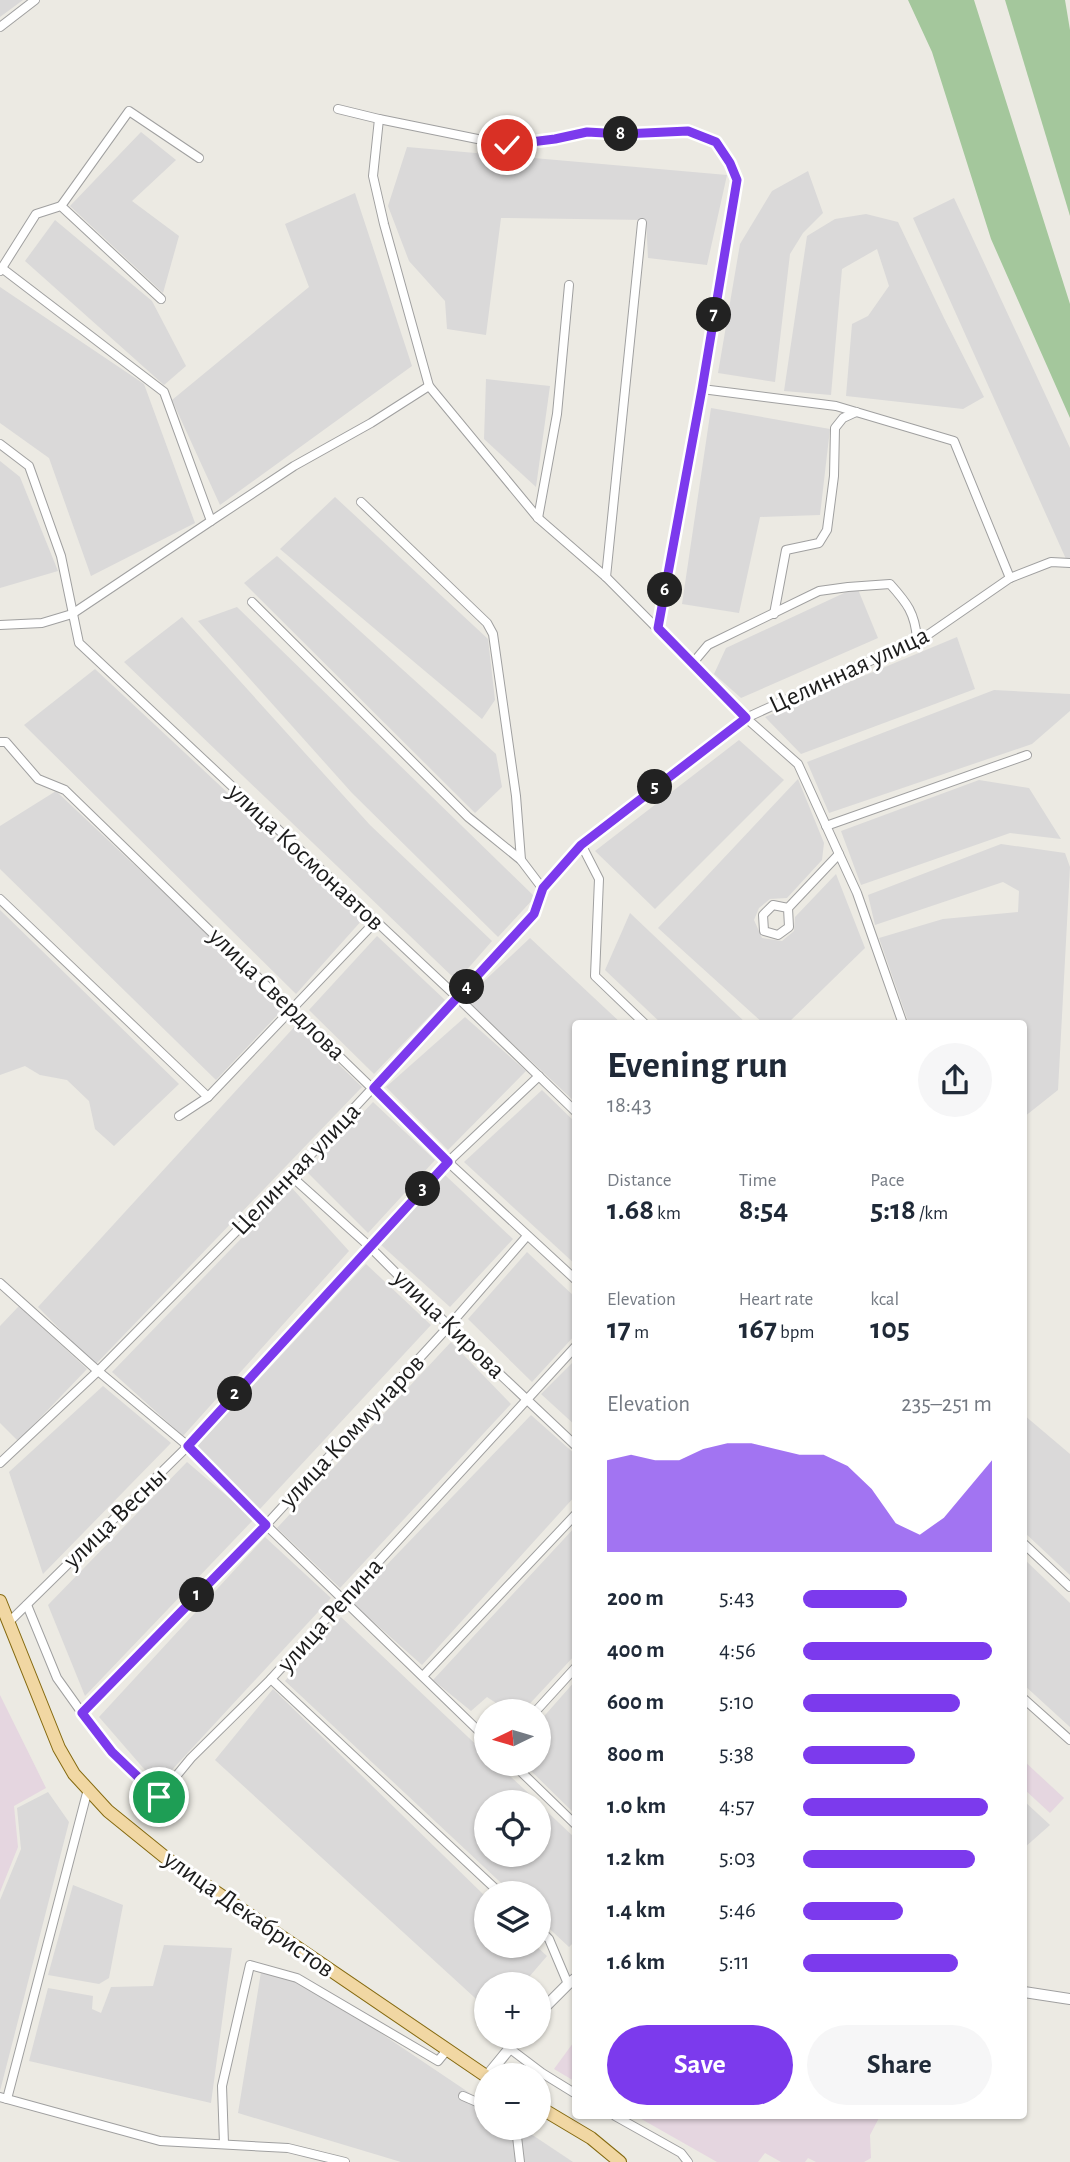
<!DOCTYPE html>
<meta charset="utf-8">
<style>
body{margin:0;font-family:"Alegreya Sans",sans-serif;background:#f6f6f7;color:#1f2937;height:100vh;display:flex;flex-direction:column;font-size:26px;white-space:nowrap}
*{box-sizing:border-box;margin:0}
p{font-size:23px;color:#747a83}
.icon{flex:none;width:38px;height:38px;fill:none;stroke:currentColor;stroke-width:2;stroke-linecap:round;stroke-linejoin:round}
.map{position:relative;flex:1;overflow:hidden}
.drawer{position:absolute;left:572px;top:1020px;width:455px;height:1099px;display:flex;flex-direction:column;background:#fff;border-radius:7px;box-shadow:0 2px 5px #0004}
.drawer>*{flex:none}
.needle{width:46px;rotate:265deg}
.tools{position:absolute;left:474px;top:1699px;display:grid;gap:14px}
.tools a{display:grid;place-items:center;width:77px;height:77px;border-radius:50%;background:#fff;box-shadow:0 2px 5px #0004;font-size:35px}
.pin{position:absolute;display:grid;place-items:center;width:60px;height:60px;color:#fff;margin:-30px;border:4px solid #fff;border-radius:50%;box-shadow:0 2px 7px #0007}
.km{position:absolute;width:35px;height:35px;margin:-18px;border-radius:50%;background:#222;color:#fff;font-size:19px;line-height:35px;text-align:center}
.round{display:grid;place-items:center;flex:none;width:74px;height:74px;border-radius:37px;background:#f6f6f7}
.overview{display:flex;align-items:center;justify-content:space-between;height:119px;padding:0 35px}
h1{font-size:38px;font-weight:700;line-height:52px}
.figures{display:grid;grid-template-columns:repeat(3,1fr);gap:10px;height:119px;padding:7px 35px}
.figures div{display:grid;align-content:center}
.figures b{font-size:30px;font-weight:700}
.figures small{font-size:19px;font-weight:400}
.figures p{font-size:19px}
.chart{height:196px;padding:14px 35px}
.chart p{display:flex;justify-content:space-between}
.chart svg{width:100%;height:126px;margin-top:7px;fill:#7c3aed;opacity:.7}
.cta{display:flex;gap:14px;margin-top:auto;padding:14px 35px}
.cta a{flex:1;height:80px;border-radius:42px;background:#7c3aed;color:#fff;font-size:28px;font-weight:700;line-height:80px;text-align:center}
.cta a+a{background:#f6f6f7;color:#1f2937}
ul{padding:0 35px;list-style:none;font-size:23px}
li{display:grid;grid-template-columns:112px 84px 1fr;align-items:center;height:52px}
li i{height:18px;border-radius:9px;background:#7c3aed}
.map>svg:first-child{display:block}
.residential{fill:#dad9d9}
.industrial{fill:#e5d6e0}
.forest{fill:#a4c79c}
.lines{fill:none;stroke-linecap:round;stroke-linejoin:round}
.minor-casing{stroke:#a0a0a0;stroke-width:10}
.tertiary-casing{stroke:#a0a0a0;stroke-width:12}
.primary-casing{stroke:#856a10;stroke-width:14}
.minor{stroke:#fff;stroke-width:8}
.tertiary{stroke:#fff;stroke-width:10}
.primary{stroke:#f1d7a3;stroke-width:12}
.route-casing{stroke:#fff;stroke-width:14}
.route{stroke:#7c3aed;stroke-width:9}
.labels{text-anchor:middle;dominant-baseline:central;stroke-width:6;stroke-linejoin:round;paint-order:stroke}
.street-label{font-size:26px;fill:#1c1c1c;stroke:#fff}
</style>
<div class="map">
<svg width="1070" height="2162" viewBox="0 0 1070 2162">
<rect width="100%" height="100%" fill="#eceae3"/>
<g class="residential">
<path d="M0,0H23L0,17Z"/>
<path d="M141,132L176,160L132,201L179,236L163,293L70,206Z"/>
<path d="M407,147L727,175L707,265L648,258L646,220L501,218L486,335L447,329L445,301L409,261L388,206Z"/>
<path d="M808,171L823,213L803,233L790,254L775,382L718,373L740,244L772,191Z"/>
<path d="M355,193L412,366L220,505L172,400L309,287L285,224Z"/>
<path d="M954,198L1070,448V558L1066,559L913,218Z"/>
<path d="M866,214L898,222L944,318L984,397L963,409L846,396L852,324L868,316L889,286L877,249L842,269L831,395L784,391L807,236L835,219Z"/>
<path d="M55,220L152,301L186,366L164,385L25,261Z"/>
<path d="M0,287L144,384L195,523L91,576L49,458L0,423Z"/>
<path d="M486,379L550,386L536,487L484,439Z"/>
<path d="M711,408L830,429L820,515L760,517L739,613L682,604Z"/>
<path d="M0,461L20,477L58,571L0,588Z"/>
<path d="M335,497L488,639L495,700L482,719L280,549Z"/>
<path d="M277,556L496,754L502,787L475,813L244,583Z"/>
<path d="M857,587L878,638L741,698L714,674L726,648Z"/>
<path d="M237,607L535,897L498,937L352,793L198,621Z"/>
<path d="M182,617L370,825L492,941L457,981L124,662Z"/>
<path d="M957,637L975,689L801,754L765,717Z"/>
<path d="M95,669L363,919L296,994L24,725Z"/>
<path d="M994,690L1070,694V711L1032,744L829,813L807,762Z"/>
<path d="M739,740L784,780L655,909L595,851Z"/>
<path d="M798,779L824,843L822,860L787,898L770,899L759,908L754,920L762,938L782,941L794,931L795,917L836,874L865,948L787,1024H764L658,928Z"/>
<path d="M979,780L1029,788L1061,839L1010,833L861,885L841,831Z"/>
<path d="M56,791L285,1007L216,1080L0,869V826Z"/>
<path d="M1001,844L1065,853L1070,867L1058,1090L1024,1117V1024H909L879,938L943,919L1018,912L1019,891L1003,882L875,925L868,895Z"/>
<path d="M0,910L179,1084L114,1146L95,1129L89,1101L67,1080L40,1075L25,1066L0,1075Z"/>
<path d="M630,913L747,1024H662L605,970Z"/>
<path d="M377,936L445,1000L374,1074L309,1010Z"/>
<path d="M530,938L622,1024H576V1103L465,999Z"/>
<path d="M465,1017L526,1071L448,1150L386,1087Z"/>
<path d="M297,1024L362,1087L95,1365L38,1307Z"/>
<path d="M542,1090L576,1123V1265L464,1162Z"/>
<path d="M373,1102L435,1160L368,1233L307,1172Z"/>
<path d="M445,1175L513,1239L450,1307L380,1244Z"/>
<path d="M291,1187L349,1251L183,1436L112,1372Z"/>
<path d="M527,1252L576,1298V1334L532,1382L468,1319Z"/>
<path d="M366,1264L431,1325L259,1510L197,1446Z"/>
<path d="M19,1306L87,1369L18,1441L0,1423V1326Z"/>
<path d="M451,1342L511,1404L340,1588L277,1528Z"/>
<path d="M576,1359V1426L541,1394Z"/>
<path d="M103,1386L171,1443L43,1574L9,1472Z"/>
<path d="M531,1415L576,1455V1495L422,1665L351,1602Z"/>
<path d="M1024,1415L1070,1454V1575L1024,1532Z"/>
<path d="M187,1462L254,1519L85,1696L48,1605Z"/>
<path d="M576,1526V1654L523,1711H508L487,1697L471,1711L433,1680Z"/>
<path d="M265,1537L331,1598L158,1785L99,1717Z"/>
<path d="M1024,1559L1070,1603V1727L1024,1685Z"/>
<path d="M341,1617L486,1754V1764H497L538,1802H486V1855H539V1804L576,1839V1940L569,1947L539,1919V1894L512,1893L285,1681Z"/>
<path d="M576,1680V1815L524,1764H539V1722Z"/>
<path d="M273,1689L486,1897V1946H536L547,1956L523,1984H486V2008L215,1760Z"/>
<path d="M48,1792L69,1822L0,2091V1900L21,1849L17,1808Z"/>
<path d="M1024,1801L1050,1825L1024,1848Z"/>
<path d="M73,1885L123,1905L109,1978L99,1984L48,1975Z"/>
<path d="M164,1945L232,1948L211,2103L29,2061L48,1988L93,1996L92,2009L101,2013L111,1987L153,1986Z"/>
<path d="M261,1972L312,1987L486,2104V2128H522L573,2162H401L238,2113Z"/>
</g>
<g class="industrial">
<path d="M0,1695L46,1788L14,1806L18,1847L0,1892Z"/>
<path d="M1024,1761L1064,1798L1050,1813L1024,1789Z"/>
<path d="M576,2039V2082L554,2069Z"/>
<path d="M636,2116H880L870,2135L871,2158L864,2162H816L808,2158L805,2162H781L765,2153L758,2162H717Z"/>
</g>
<g class="forest">
<path d="M908,0H974L1070,304V418L991,239L932,52Z"/>
<path d="M1005,0H1065L1070,30V216Z"/>
</g>
<g class="lines">
<defs>
<g id="minor">
<path d="M0,27L35,0"/>
<path d="M338,109L379,119L373,176L384,224L429,386L538,518L606,577L746,718L798,764L839,854"/>
<path d="M379,119L507,145L555,139L587,132L623,134L688,131L716,142L730,163L737,180L702,389L658,628"/>
<path d="M61,206L129,111L199,158"/>
<path d="M0,271L36,214L61,206L161,299"/>
<path d="M702,389L836,406L954,441L1010,578"/>
<path d="M0,444L29,466L61,556L79,643L457,997L576,1112"/>
<path d="M361,502L487,623L493,634L516,796L521,860"/>
<path d="M538,518L557,414L569,285"/>
<path d="M211,521L294,466L371,423L429,386"/>
<path d="M606,577L642,223"/>
<path d="M252,602L468,817L521,860L543,889"/>
<path d="M774,614L786,550L819,543L827,530L834,476L835,428L843,418L856,412"/>
<path d="M0,625L42,623L72,614L211,521L164,392L3,269"/>
<path d="M692,664L708,645L819,591L848,587L890,584C907,603 915,613 917,639"/>
<path d="M0,742H6L38,779L65,790L448,1162L576,1280"/>
<path d="M826,826L1027,755"/>
<path d="M581,844L599,879L595,976L645,1024"/>
<path d="M0,899L208,1097"/>
<path d="M788,908L773,905L763,915L764,931L778,935L789,927L788,908L839,854L857,893L903,1024"/>
<path d="M179,1116L208,1097L375,922"/>
<path d="M291,1176L369,1246L449,1326L576,1446"/>
<path d="M0,1283L98,1371L188,1446L266,1525L486,1738"/>
<path d="M0,1463L98,1371L291,1176L534,914L543,889L581,844L746,718L929,634L1010,578L1051,562L1070,563"/>
<path d="M1024,1544L1070,1587"/>
<path d="M27,1605L57,1678L82,1713L266,1525L449,1326L527,1236"/>
<path d="M8,1623L188,1446L448,1162L539,1076"/>
<path d="M423,1676L576,1514"/>
<path d="M271,1679L501,1894"/>
<path d="M1024,1699L1070,1740"/>
<path d="M535,1712L576,1667"/>
<path d="M82,1713L112,1752L159,1797L191,1758L271,1679L576,1346"/>
<path d="M513,1764L576,1825"/>
<path d="M539,1929L549,1939L568,1984"/>
<path d="M509,2048L542,2073L576,2094"/>
<path d="M463,2096L486,2106"/>
<path d="M0,2097L160,2141L288,2148L345,2162"/>
<path d="M7,2099L88,1789"/>
<path d="M615,2116L681,2153L688,2162"/>
<path d="M516,2128L520,2162"/>
<path d="M224,2144L222,2086L250,1965L297,1978L438,2061L447,2050"/>
</g>
<g id="tertiary">
<path d="M1024,1992L1070,1999"/>
<path d="M539,2013L568,1984L576,1978"/>
<path d="M487,2076L519,2037"/>
</g>
<g id="primary">
<path d="M0,1601L59,1748L74,1774L108,1811L166,1858L486,2076"/>
<path d="M539,2107L591,2138L620,2162"/>
</g>
</defs>
<use href="#minor" class="minor-casing"/>
<use href="#tertiary" class="tertiary-casing"/>
<use href="#primary" class="primary-casing"/>
<use href="#minor" class="minor"/>
<use href="#tertiary" class="tertiary"/>
<use href="#primary" class="primary"/>
</g>
<g class="lines">
<defs>
<path id="route" d="M159,1797L112,1752L82,1713L266,1525L188,1446L448,1162L374,1088L534,914L543,888L581,845L746,718L658,628L702,389L737,180L730,163L716,142L688,131L623,134L587,132L555,139L507,145"/>
</defs>
<use href="#route" class="route-casing"/>
<use href="#route" class="route"/>
</g>
<g class="labels">
<g class="street-label">
<text transform="translate(849 670) rotate(-25)">Целинная улица</text>
<text transform="translate(306 857) rotate(43)">улица Космонавтов</text>
<text transform="translate(277 994) rotate(44)">улица Свердлова</text>
<text transform="translate(296 1169) rotate(-46)">Целинная улица</text>
<text transform="translate(449 1324) rotate(44)">улица Кирова</text>
<text transform="translate(352 1431) rotate(-47)">улица Коммунаров</text>
<text transform="translate(115 1518) rotate(-44)">улица Весны</text>
<text transform="translate(330 1615) rotate(-48)">улица Репина</text>
<text transform="translate(249 1914) rotate(35)">улица Декабристов</text>
</g>
</g>
</svg>
<div class="tools">
<a><svg class="needle" viewBox="-14 -14 28 28"><path d="M0-13l5 13h-10z" fill="#e53935"/><path d="M0 13l5-13h-10z" fill="#747a83"/></svg></a>
<a><svg class="icon" aria-label="locate" viewBox="0 0 24 24"><circle cx="12" cy="12" r="6"/><path d="M12 2v4M12 18v4M2 12h4M18 12h4"/></svg></a>
<a><svg class="icon" aria-label="layers" viewBox="0 0 24 24"><path d="M12 4l9 5-9 5-9-5zM3 14l9 5 9-5"/></svg></a>
<a>+</a>
<a>−</a>
</div>
<div class="pin" style="left:159px;top:1797px;background:#1e9e55"><svg class="icon" aria-label="arrive" viewBox="0 0 24 24"><path d="M6 21V4h12l-3 4 3 4H6"/></svg></div>
<div class="pin" style="left:507px;top:145px;background:#d93025"><svg class="icon" aria-label="check" viewBox="0 0 24 24"><path d="M5 12l5 5 9-10"/></svg></div>
<b class="km" style="left:197px;top:1595px">1</b>
<b class="km" style="left:235px;top:1394px">2</b>
<b class="km" style="left:423px;top:1189px">3</b>
<b class="km" style="left:467px;top:987px">4</b>
<b class="km" style="left:655px;top:787px">5</b>
<b class="km" style="left:665px;top:590px">6</b>
<b class="km" style="left:714px;top:315px">7</b>
<b class="km" style="left:621px;top:134px">8</b>
<section class="drawer">
<div class="overview"><div><h1>Evening run</h1><p>18:43</p></div><a class="round"><svg class="icon" aria-label="share" viewBox="0 0 24 24"><path d="M12 15V3M7 8l5-5 5 5M5 13v7h14v-7"/></svg></a></div>
<div class="figures">
<div><p>Distance</p><b>1.68<small> km</small></b></div>
<div><p>Time</p><b>8:54</b></div>
<div><p>Pace</p><b>5:18<small> /km</small></b></div>
</div>
<div class="figures">
<div><p>Elevation</p><b>17<small> m</small></b></div>
<div><p>Heart rate</p><b>167<small> bpm</small></b></div>
<div><p>kcal</p><b>105</b></div>
</div>
<div class="chart"><p><span>Elevation</span>235–251 m</p>
<svg viewBox="0 0 160 44" preserveAspectRatio="none"><path d="M0 44V12L10 10L20 12L30 12L40 8L50 6L60 6L70 8L80 10L90 10L100 14L110 22L120 34L130 38L140 32L150 22L160 12V44z"/></svg>
</div>
<ul>
<li><b>200 m</b>5:43<i style="width:55%"></i></li>
<li><b>400 m</b>4:56<i style="width:100%"></i></li>
<li><b>600 m</b>5:10<i style="width:83%"></i></li>
<li><b>800 m</b>5:38<i style="width:59%"></i></li>
<li><b>1.0 km</b>4:57<i style="width:98%"></i></li>
<li><b>1.2 km</b>5:03<i style="width:91%"></i></li>
<li><b>1.4 km</b>5:46<i style="width:53%"></i></li>
<li><b>1.6 km</b>5:11<i style="width:82%"></i></li>
</ul>
<div class="cta"><a>Save</a><a>Share</a></div>
</section>
</div>
